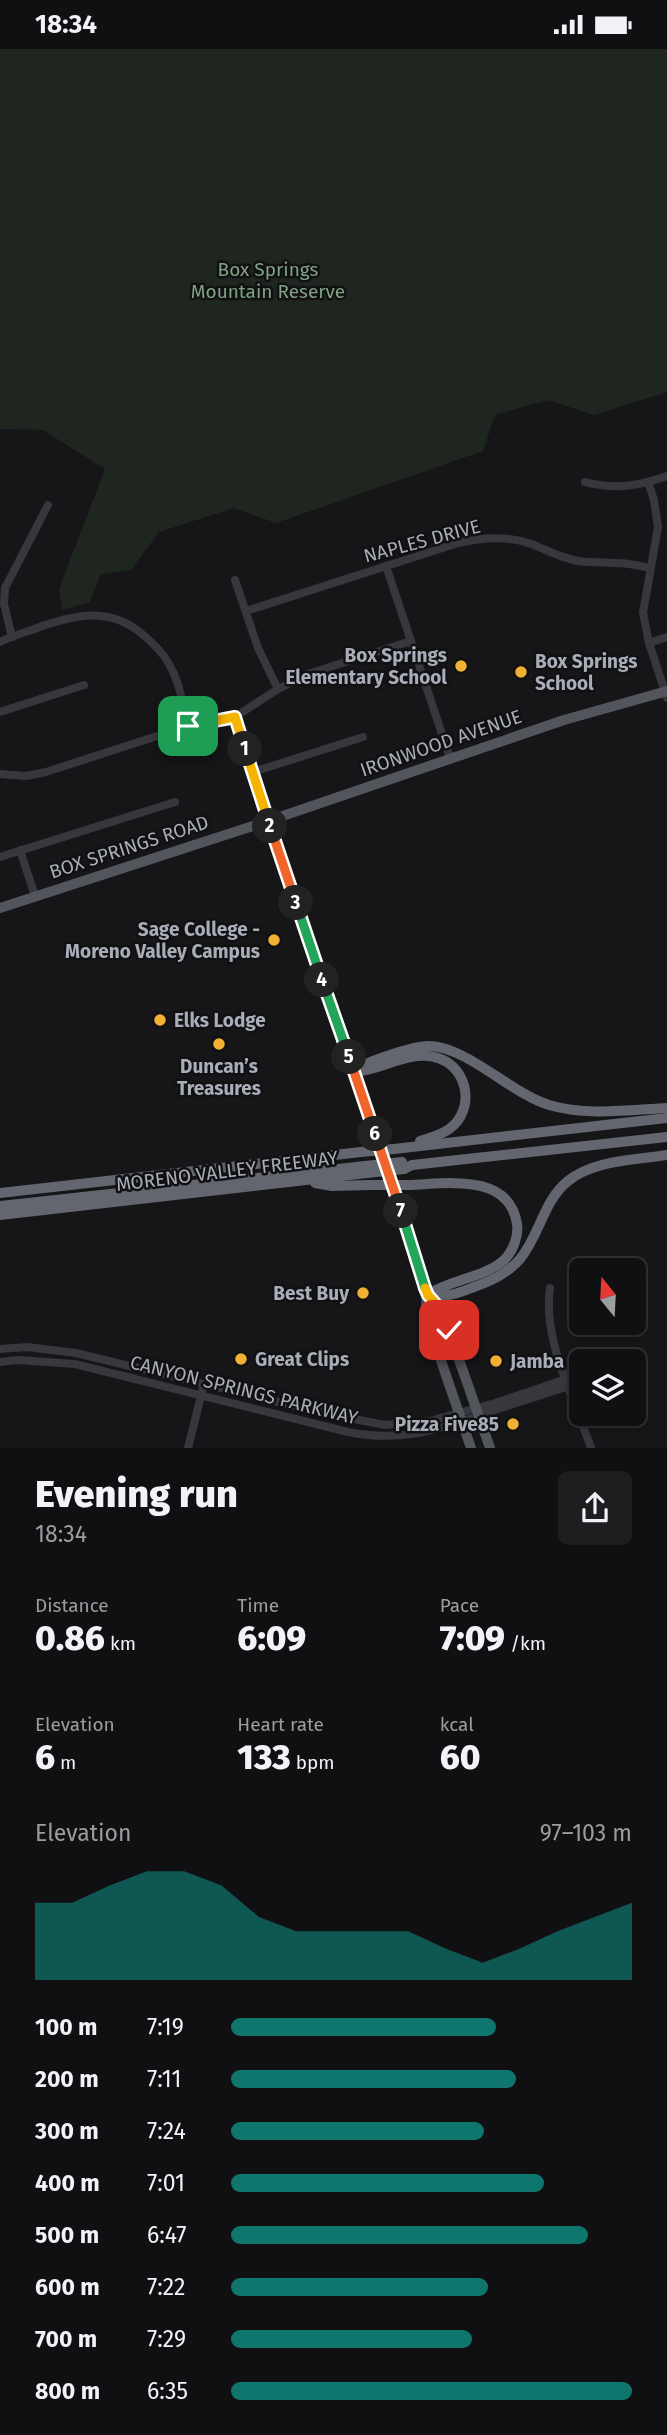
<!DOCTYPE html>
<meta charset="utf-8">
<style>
body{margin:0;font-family:"Fira Sans",sans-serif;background:#1e1e20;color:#f1f3f6;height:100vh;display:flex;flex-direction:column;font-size:26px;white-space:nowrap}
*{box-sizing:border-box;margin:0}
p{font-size:23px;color:#9c9d9f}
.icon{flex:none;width:38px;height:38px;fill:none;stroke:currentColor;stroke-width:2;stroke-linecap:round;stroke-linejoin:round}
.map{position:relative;height:1399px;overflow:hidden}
.drawer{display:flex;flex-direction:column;background:#101012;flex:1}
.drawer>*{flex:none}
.needle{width:46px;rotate:342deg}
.controls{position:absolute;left:569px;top:1209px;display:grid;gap:14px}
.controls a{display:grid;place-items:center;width:77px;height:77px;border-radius:10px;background:#101012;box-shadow:0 4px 10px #0003,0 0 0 2px #303032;font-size:35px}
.pin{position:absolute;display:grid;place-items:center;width:60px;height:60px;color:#fff;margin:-30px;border-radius:14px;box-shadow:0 4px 10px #0006}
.km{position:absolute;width:35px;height:35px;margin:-18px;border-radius:50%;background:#222;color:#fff;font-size:19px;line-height:35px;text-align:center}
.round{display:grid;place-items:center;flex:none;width:74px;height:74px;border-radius:10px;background:#1e1e20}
.overview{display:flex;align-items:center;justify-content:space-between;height:119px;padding:0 35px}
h1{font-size:38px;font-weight:800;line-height:52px}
.stats{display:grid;grid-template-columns:repeat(3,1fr);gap:10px;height:119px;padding:7px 35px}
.stats div{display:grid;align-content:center}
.stats b{font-size:35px;font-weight:800}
.stats small{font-size:19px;font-weight:400}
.stats p{font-size:19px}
.chart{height:196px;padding:14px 35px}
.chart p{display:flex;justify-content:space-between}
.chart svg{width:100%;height:126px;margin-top:7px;fill:#0f766e;opacity:.7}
ul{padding:0 35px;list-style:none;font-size:23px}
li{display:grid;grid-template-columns:112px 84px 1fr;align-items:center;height:52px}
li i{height:18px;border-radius:9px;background:#0f766e}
.status{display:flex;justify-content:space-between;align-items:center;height:49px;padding:0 35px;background:#101012;direction:ltr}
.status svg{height:19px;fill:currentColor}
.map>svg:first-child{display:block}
.green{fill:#1e261f}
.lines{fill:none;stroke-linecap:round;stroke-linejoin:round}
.minor{stroke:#37383d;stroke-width:8}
.major{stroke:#53555c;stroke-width:10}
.highway{stroke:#63666e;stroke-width:10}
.highway-bridge{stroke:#63666e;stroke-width:10}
.split-1-casing{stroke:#fff;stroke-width:14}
.split-2-casing{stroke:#fff;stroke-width:14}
.split-3-casing{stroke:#fff;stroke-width:14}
.split-4-casing{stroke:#fff;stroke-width:14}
.split-5-casing{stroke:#fff;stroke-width:14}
.split-6-casing{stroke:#fff;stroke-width:14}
.split-7-casing{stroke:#fff;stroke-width:14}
.split-8-casing{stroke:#fff;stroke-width:14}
.split-9-casing{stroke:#fff;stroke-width:14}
.split-1{stroke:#f5b400;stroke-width:9}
.split-2{stroke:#f5b400;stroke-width:9}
.split-3{stroke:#f0652b;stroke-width:9}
.split-4{stroke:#22a559;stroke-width:9}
.split-5{stroke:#22a559;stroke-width:9}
.split-6{stroke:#f0652b;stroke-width:9}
.split-7{stroke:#f0652b;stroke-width:9}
.split-8{stroke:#22a559;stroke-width:9}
.split-9{stroke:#f5b400;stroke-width:9}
.poi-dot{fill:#f2b134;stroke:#111113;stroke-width:2.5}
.labels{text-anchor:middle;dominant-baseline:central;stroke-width:5;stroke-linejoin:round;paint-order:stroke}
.park-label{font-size:19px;fill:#7fa381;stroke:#111113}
.street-label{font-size:19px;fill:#a8adb8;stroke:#111113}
.poi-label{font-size:19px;font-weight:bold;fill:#a8adb8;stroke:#111113;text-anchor:end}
</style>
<div class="status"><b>18:34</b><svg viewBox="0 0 49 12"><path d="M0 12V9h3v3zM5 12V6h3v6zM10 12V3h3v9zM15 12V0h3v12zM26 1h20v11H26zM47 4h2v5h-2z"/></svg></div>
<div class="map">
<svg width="667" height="1399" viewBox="0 0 667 1399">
<rect width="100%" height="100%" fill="#161618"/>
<path class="green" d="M0,0H667V343L594,366L548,351L495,366L483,402L276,474L234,459L159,483L131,521L100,526L90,553L62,561L59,540L105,420L43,381L0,380Z"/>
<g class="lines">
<g class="minor">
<path d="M585,433C615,441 638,437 667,427"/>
<path d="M648,433L654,451L658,478L643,564L649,594L667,649"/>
<path d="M386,517L450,709"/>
<path d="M235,531L258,599L278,640"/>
<path d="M246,562L455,495C481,488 506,486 531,495C547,501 561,509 578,512C605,515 621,511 649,519"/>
<path d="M12,588L4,555L5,539L48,456"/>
<path d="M0,593C15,586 30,582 45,576C80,565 110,559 141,584C152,593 162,602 169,615C180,634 183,656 188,677"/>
<path d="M649,594L667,588"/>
<path d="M0,663L84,636"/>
<path d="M235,668L268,772"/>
<path d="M253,723L363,688"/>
<path d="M0,725L26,727L46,723L188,677L235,668L278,640L308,625L411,592"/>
<path d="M20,801L35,847"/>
<path d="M0,808L175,753"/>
<path d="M550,1239C542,1290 575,1351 591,1399"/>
<path d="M0,1300L27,1298L76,1304L328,1365L385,1376L430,1372L495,1354L581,1325"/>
<path d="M0,1313L18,1311L75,1315L348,1383C409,1395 447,1377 504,1358C530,1349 556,1342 581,1333"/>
<path d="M188,1399L204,1335"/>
</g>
<g class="major">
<path d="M268,772L355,1023L427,1246L442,1262L490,1399"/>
<path d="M0,859L268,772L564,671L667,642"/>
<path d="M427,1246L425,1265L471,1399"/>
</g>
<g class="highway">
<path d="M355,1023C366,1013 378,1010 393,1005C405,1001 417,997 429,997C468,998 510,1044 549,1056C586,1067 629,1061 667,1059"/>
<path d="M355,1023C381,1021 408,1002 434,1008C465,1014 476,1054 454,1076C445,1085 432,1088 420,1092"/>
<path d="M394,1100L667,1069"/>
<path d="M404,1120L412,1116L667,1088"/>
<path d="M315,1134L332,1137L370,1136"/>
<path d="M408,1136C446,1135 509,1123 517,1175C519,1186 513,1202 505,1210C485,1229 451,1230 427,1246"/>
<path d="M0,1144L361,1103"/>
<path d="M0,1157L365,1117"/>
<path d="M0,1166L367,1124"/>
<path d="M427,1246C447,1249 456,1245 474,1238C492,1232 508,1224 520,1210C540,1186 543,1152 568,1132C594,1111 636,1111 667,1106"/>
</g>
<g class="highway-bridge">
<path d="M361,1103L394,1100"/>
<path d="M365,1117L402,1113"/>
<path d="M367,1124L404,1120"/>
<path d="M370,1136H408"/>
</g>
</g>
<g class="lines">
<defs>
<path id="split-1" d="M188,677L235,668L245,700"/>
<path id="split-2" d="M245,700L270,777"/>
<path id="split-3" d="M270,777L296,854"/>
<path id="split-4" d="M296,854L322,931"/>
<path id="split-5" d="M322,931L349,1008"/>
<path id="split-6" d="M349,1008L375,1085"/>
<path id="split-7" d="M375,1085L401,1162"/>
<path id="split-8" d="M401,1162L425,1239"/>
<path id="split-9" d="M425,1239L428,1246L442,1262L449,1281"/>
</defs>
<use href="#split-1" class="split-1-casing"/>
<use href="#split-2" class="split-2-casing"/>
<use href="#split-3" class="split-3-casing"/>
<use href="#split-4" class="split-4-casing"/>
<use href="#split-5" class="split-5-casing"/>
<use href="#split-6" class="split-6-casing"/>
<use href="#split-7" class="split-7-casing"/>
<use href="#split-8" class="split-8-casing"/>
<use href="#split-9" class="split-9-casing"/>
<use href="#split-1" class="split-1"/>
<use href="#split-2" class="split-2"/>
<use href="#split-3" class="split-3"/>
<use href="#split-4" class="split-4"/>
<use href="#split-5" class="split-5"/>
<use href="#split-6" class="split-6"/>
<use href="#split-7" class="split-7"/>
<use href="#split-8" class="split-8"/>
<use href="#split-9" class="split-9"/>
</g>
<g class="poi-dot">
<circle cx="461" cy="617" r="7"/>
<circle cx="521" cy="623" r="7"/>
<circle cx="274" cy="891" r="7"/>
<circle cx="160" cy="971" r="7"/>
<circle cx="219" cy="995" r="7"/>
<circle cx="363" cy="1244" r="7"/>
<circle cx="241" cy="1310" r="7"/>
<circle cx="496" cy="1312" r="7"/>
<circle cx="513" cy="1375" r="7"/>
</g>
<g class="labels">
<g class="park-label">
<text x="268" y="220">Box Springs<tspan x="268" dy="22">Mountain Reserve</tspan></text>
</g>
<g class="street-label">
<text transform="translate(422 492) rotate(-15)">NAPLES DRIVE</text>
<text transform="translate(441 694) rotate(-19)">IRONWOOD AVENUE</text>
<text transform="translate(129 798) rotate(-18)">BOX SPRINGS ROAD</text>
<text transform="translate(227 1122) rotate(-7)">MORENO VALLEY FREEWAY</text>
<text transform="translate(244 1341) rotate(14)">CANYON SPRINGS PARKWAY</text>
</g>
<g class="poi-label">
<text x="447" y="606">Box Springs<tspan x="447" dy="22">Elementary School</tspan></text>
<text x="535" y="612" text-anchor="start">Box Springs<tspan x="535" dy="22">School</tspan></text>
<text x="260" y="880">Sage College -<tspan x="260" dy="22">Moreno Valley Campus</tspan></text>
<text x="174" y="971" text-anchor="start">Elks Lodge</text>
<text x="219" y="1017" text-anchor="middle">Duncan’s<tspan x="219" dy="22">Treasures</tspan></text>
<text x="349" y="1244">Best Buy</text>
<text x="255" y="1310" text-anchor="start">Great Clips</text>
<text x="510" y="1312" text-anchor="start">Jamba</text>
<text x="499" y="1375">Pizza Five85</text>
</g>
</g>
</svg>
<div class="controls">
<a><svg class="needle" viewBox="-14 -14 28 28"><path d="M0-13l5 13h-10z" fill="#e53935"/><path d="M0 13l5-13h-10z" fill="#9c9d9f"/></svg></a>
<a><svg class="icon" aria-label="layers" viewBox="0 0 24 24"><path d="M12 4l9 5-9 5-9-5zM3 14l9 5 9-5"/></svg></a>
</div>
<div class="pin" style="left:188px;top:677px;background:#1e9e55"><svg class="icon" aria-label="arrive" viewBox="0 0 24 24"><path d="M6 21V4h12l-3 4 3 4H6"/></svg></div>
<div class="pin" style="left:449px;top:1281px;background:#d93025"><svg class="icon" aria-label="check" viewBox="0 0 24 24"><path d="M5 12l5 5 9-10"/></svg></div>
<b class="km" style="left:245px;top:700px">1</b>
<b class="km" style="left:270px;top:777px">2</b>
<b class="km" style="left:296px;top:854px">3</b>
<b class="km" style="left:322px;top:931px">4</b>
<b class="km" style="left:349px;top:1008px">5</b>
<b class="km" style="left:375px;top:1085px">6</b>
<b class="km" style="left:401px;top:1162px">7</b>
</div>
<section class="drawer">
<div class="overview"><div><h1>Evening run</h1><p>18:34</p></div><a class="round"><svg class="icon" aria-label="share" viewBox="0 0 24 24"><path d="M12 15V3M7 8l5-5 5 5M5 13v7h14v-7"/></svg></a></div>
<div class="stats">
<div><p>Distance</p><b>0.86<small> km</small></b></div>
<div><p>Time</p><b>6:09</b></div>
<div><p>Pace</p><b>7:09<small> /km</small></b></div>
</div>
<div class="stats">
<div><p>Elevation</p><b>6<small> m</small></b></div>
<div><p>Heart rate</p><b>133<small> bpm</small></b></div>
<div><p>kcal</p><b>60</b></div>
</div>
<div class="chart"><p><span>Elevation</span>97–103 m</p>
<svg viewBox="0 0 160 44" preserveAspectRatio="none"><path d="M0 44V17L10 17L20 11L30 6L40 6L50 11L60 22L70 27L80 27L90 27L100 27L110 33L120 38L130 33L140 27L150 22L160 17V44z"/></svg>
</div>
<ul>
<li><b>100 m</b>7:19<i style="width:66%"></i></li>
<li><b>200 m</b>7:11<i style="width:71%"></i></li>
<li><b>300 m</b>7:24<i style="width:63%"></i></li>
<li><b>400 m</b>7:01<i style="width:78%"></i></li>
<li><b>500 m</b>6:47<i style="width:89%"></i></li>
<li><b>600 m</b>7:22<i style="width:64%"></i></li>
<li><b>700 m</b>7:29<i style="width:60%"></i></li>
<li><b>800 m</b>6:35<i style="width:100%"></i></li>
</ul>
</section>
